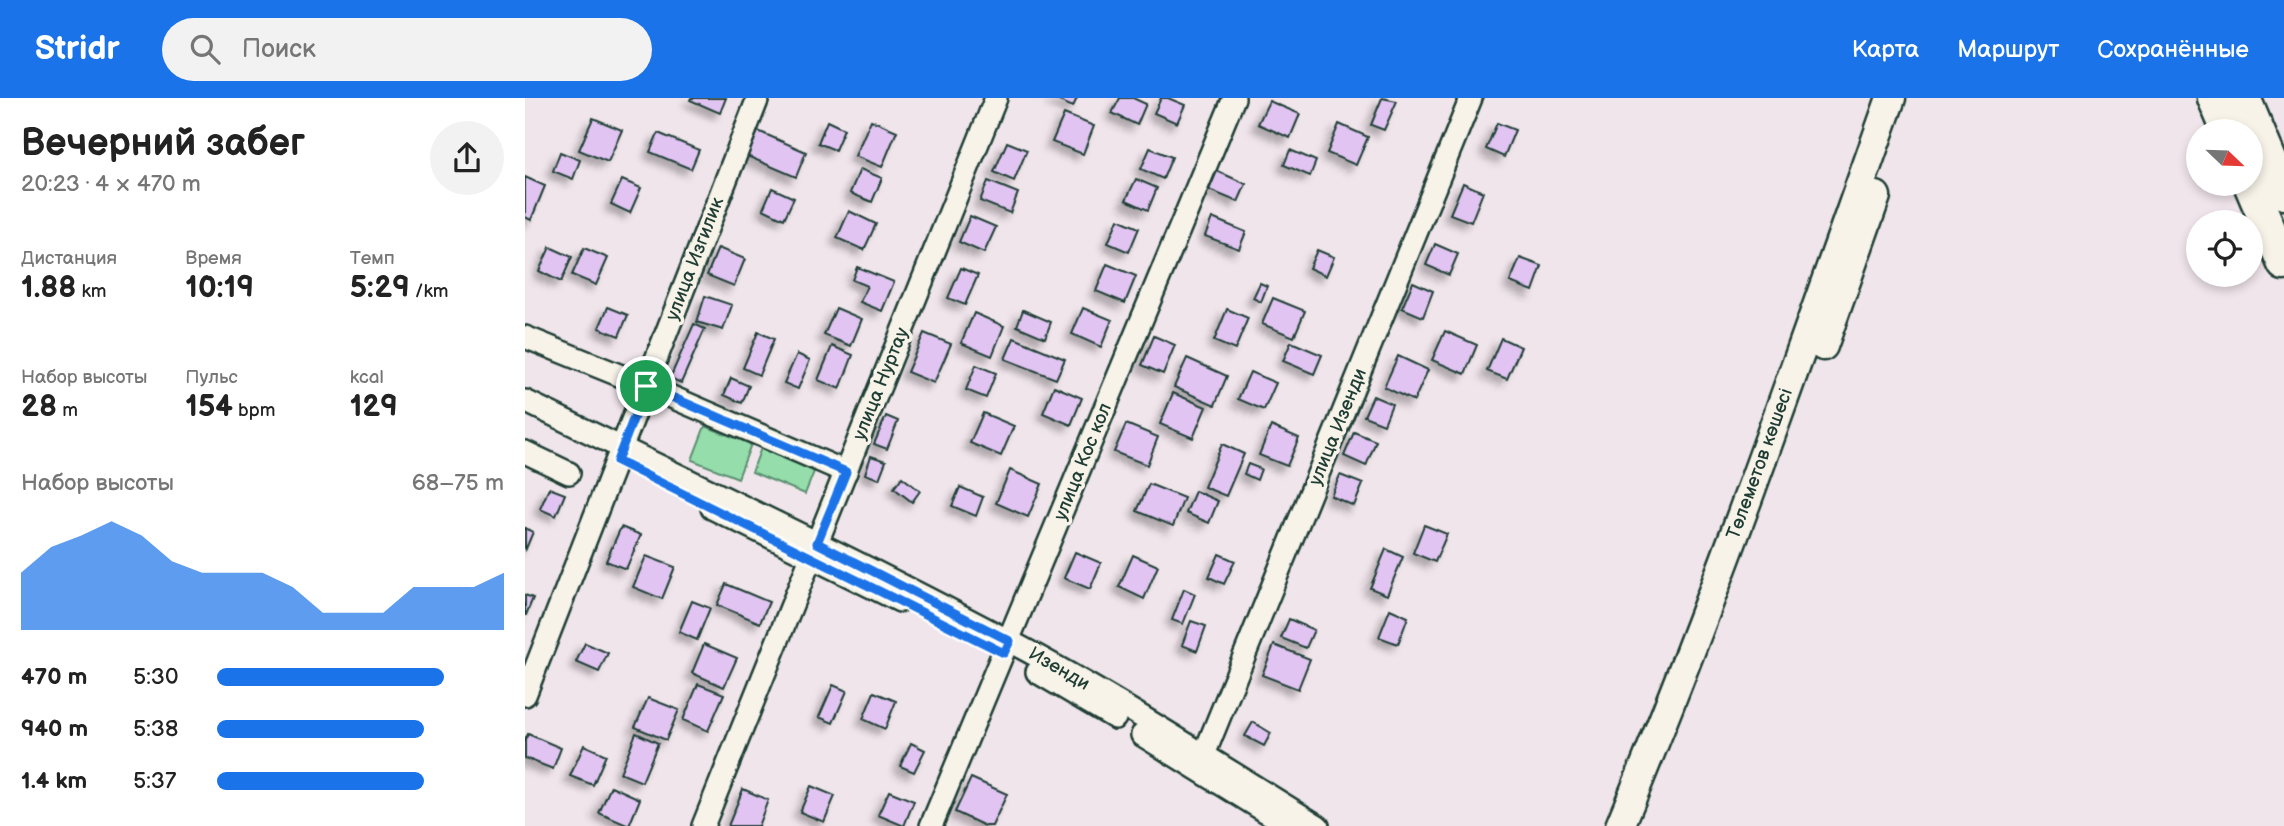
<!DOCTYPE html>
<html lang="ru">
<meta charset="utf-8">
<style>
body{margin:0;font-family:"Balsamiq Sans",sans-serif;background:#f2f2f2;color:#222;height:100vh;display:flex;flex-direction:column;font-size:26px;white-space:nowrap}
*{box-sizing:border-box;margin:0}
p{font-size:23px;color:#767676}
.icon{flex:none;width:38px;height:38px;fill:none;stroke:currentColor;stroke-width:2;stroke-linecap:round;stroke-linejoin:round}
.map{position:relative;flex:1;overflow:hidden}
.panel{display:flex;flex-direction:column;background:#fff;width:525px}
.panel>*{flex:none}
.needle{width:46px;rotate:113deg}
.tools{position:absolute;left:1661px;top:21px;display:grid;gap:14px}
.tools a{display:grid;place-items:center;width:77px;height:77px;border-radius:50%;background:#fff;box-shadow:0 4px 10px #0003;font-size:35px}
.pin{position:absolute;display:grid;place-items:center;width:60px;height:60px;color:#fff;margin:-30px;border:4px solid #fff;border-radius:50%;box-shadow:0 2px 7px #0007}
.round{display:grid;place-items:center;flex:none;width:74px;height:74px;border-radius:37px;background:#f2f2f2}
.headline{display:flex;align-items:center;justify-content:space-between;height:119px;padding:0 21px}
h1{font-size:38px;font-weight:800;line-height:52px}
.figures{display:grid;grid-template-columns:repeat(3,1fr);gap:10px;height:119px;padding:7px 21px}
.figures div{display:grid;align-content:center}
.figures b{font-size:30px;font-weight:800}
.figures small{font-size:19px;font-weight:400}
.figures p{font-size:19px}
.chart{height:196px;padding:14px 21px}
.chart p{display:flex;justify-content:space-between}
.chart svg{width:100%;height:126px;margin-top:7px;fill:#1a73e8;opacity:.7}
ul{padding:0 21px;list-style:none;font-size:23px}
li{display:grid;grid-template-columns:112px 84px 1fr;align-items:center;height:52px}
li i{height:18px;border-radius:9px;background:#1a73e8}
header{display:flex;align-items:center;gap:42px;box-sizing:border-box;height:98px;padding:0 35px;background:#1a73e8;color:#fff}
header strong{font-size:33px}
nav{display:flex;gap:38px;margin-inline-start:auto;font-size:24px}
.search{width:490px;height:63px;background:#f2f2f2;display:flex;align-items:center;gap:18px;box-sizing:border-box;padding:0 24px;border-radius:38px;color:#767676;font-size:26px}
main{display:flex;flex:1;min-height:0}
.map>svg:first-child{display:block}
.green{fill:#95ddab;stroke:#5a8d70;stroke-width:2}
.building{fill:#e1c4f2;stroke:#1f3d34;stroke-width:2;filter:url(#shadow)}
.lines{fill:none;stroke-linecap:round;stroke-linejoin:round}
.minor-casing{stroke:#1f3d34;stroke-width:26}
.major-casing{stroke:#1f3d34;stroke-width:33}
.highway-casing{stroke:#1f3d34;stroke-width:37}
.minor{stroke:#f7f3e8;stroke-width:21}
.major{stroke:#f7f3e8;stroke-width:28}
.highway{stroke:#f7f3e8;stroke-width:32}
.route-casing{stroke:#fff;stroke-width:14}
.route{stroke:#1a73e8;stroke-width:9}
.labels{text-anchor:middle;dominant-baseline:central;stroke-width:7;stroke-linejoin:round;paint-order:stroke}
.street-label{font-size:19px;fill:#1f3d34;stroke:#f7f3e8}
</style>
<header>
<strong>Stridr</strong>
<div class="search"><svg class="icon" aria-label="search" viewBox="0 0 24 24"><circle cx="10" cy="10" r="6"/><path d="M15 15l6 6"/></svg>Поиск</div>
<nav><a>Карта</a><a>Маршрут</a><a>Сохранённые</a></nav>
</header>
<main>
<section class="panel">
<div class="headline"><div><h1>Вечерний забег</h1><p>20:23 · 4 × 470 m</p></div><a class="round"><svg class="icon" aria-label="share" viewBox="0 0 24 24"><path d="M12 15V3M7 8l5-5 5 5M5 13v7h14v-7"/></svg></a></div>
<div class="figures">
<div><p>Дистанция</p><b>1.88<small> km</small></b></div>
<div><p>Время</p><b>10:19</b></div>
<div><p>Темп</p><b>5:29<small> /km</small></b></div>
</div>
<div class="figures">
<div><p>Набор высоты</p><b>28<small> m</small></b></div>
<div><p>Пульс</p><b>154<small> bpm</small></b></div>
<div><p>kcal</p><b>129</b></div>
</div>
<div class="chart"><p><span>Набор высоты</span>68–75 m</p>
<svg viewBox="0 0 160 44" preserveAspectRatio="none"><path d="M0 44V24L10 15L20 11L30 6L40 11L50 20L60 24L70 24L80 24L90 29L100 38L110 38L120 38L130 29L140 29L150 29L160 24V44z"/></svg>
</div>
<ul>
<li><b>470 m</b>5:30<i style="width:79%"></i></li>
<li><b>940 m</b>5:38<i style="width:72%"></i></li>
<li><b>1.4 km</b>5:37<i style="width:72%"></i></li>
</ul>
</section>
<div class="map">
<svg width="1759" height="728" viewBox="0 0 1759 728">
<defs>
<filter id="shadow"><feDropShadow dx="-6" dy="6" stdDeviation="3.5" flood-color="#0004"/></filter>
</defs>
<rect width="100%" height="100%" fill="#f0e5eb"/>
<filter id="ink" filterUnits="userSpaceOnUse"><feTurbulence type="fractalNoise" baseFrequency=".0143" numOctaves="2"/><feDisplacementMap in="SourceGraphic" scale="14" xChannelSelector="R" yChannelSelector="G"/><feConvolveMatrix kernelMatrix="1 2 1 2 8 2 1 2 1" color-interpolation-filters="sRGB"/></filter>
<g filter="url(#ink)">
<g class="green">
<path d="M180,328L226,346L213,380L167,362Z"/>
<path d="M236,350L290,371L280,396L227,374Z"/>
</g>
<g class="building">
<path d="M166,0H201L195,15L165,2Z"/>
<path d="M527,0H552L548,9Z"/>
<path d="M595,0H608L621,6L612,27L587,15Z"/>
<path d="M636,0H643L660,7L652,25L629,15Z"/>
<path d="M857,0L872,3L859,32L846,27Z"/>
<path d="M744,3L775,16L765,40L733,26Z"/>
<path d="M539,16L569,28L558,56L527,44Z"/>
<path d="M68,20L97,32L83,64L54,52Z"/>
<path d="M346,22L372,33L357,69L330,58Z"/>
<path d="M302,23L319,31L310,52L293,45Z"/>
<path d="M972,25L990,32L979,59L961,51Z"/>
<path d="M814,26L843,39L831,67L802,55Z"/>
<path d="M233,33L281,54L271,79L222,58Z"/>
<path d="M133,35L174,52L166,71L125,54Z"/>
<path d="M482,44L502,52L489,83L469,74Z"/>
<path d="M625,50L647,59L638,81L616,71Z"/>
<path d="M765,52L791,63L785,78L759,67Z"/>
<path d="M35,54L55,62L48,81L28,73Z"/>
<path d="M335,71L357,80L347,104L325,95Z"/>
<path d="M692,73L721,86L713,104L684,92Z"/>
<path d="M0,79L20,88L6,122L0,119Z"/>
<path d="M611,81L632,90L623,112L601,102Z"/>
<path d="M97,82L116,90L105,115L86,106Z"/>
<path d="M463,83L493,95L485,115L455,103Z"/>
<path d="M938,85L958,94L946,124L925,116Z"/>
<path d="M247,90L269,100L259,121L238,111Z"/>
<path d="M324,113L351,126L339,152L312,140Z"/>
<path d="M445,118L471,129L459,155L434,144Z"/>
<path d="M687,120L721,134L714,151L680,138Z"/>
<path d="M593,121L614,130L604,154L583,145Z"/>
<path d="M910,146L933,156L924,177L901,167Z"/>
<path d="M25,149L47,159L36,184L14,173Z"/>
<path d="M59,150L83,160L71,187L47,177Z"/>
<path d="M193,150L220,161L209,188L182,177Z"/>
<path d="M792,152L809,159L801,178L784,170Z"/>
<path d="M995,160L1017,168L1008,193L985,184Z"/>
<path d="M582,166L611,178L600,205L571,193Z"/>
<path d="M332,169L369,184L357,213L335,204L342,188L327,182Z"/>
<path d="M436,170L453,177L440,207L423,200Z"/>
<path d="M888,184L908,193L898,219L877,210Z"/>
<path d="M735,185L742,188L736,204L728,200Z"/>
<path d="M180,198L207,207L198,232L172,224Z"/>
<path d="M748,200L780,213L769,239L737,226Z"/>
<path d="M83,209L103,217L94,238L74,230Z"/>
<path d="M311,210L337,221L326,248L299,237Z"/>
<path d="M558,210L587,222L576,249L547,236Z"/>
<path d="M702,211L723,220L710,252L689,243Z"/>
<path d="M498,212L526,224L520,240L492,228Z"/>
<path d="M449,215L479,228L467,258L436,245Z"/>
<path d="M169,226L180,231L156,285L145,280Z"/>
<path d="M920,233L952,247L940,276L907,262Z"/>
<path d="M233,234L249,241L234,277L218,270Z"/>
<path d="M399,235L426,246L409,285L382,274Z"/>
<path d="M629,238L650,247L638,276L617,267Z"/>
<path d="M489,240L540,261L531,281L480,261Z"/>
<path d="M976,240L996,249L982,281L962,273Z"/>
<path d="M766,244L797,257L789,276L758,263Z"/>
<path d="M307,248L328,257L315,291L293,282Z"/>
<path d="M272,256L285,262L273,291L259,285Z"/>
<path d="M873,258L903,272L889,303L859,289Z"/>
<path d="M662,260L702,278L690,307L649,289Z"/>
<path d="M451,267L471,275L461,300L441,292Z"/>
<path d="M725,274L751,285L739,312L713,301Z"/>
<path d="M206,280L224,288L217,305L199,297Z"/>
<path d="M529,288L557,300L546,327L518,315Z"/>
<path d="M648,295L681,309L668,340L635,326Z"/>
<path d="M848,298L867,306L859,326L839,318Z"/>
<path d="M458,315L489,328L476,358L445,345Z"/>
<path d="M361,318L373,323L362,351L349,346Z"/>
<path d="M601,326L633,339L622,367L589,354Z"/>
<path d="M746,328L774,340L762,368L734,357Z"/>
<path d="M829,334L851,343L841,368L819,358Z"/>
<path d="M697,346L719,356L701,398L679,389Z"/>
<path d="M346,358L361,363L354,381L340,376Z"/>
<path d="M723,366L736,371L732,382L719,376Z"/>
<path d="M485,372L517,386L503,419L471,405Z"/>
<path d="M815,377L838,386L829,408L806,398Z"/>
<path d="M377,379L395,393L387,404L369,390Z"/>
<path d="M624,386L659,400L648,428L612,413Z"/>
<path d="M435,389L458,399L451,418L427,408Z"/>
<path d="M24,390L40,396L31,418L15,411Z"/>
<path d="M670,393L693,403L684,425L661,415Z"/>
<path d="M899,427L922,436L910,464L888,455Z"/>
<path d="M96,429L116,437L101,471L81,463Z"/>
<path d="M0,430L8,434L0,453Z"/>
<path d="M861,451L878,459L862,497L845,490Z"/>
<path d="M550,454L576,465L565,491L539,480Z"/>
<path d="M694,456L710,463L699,486L684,479Z"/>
<path d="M608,457L633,468L619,501L594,489Z"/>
<path d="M121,458L150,469L137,501L108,489Z"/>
<path d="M201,486L244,504L235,525L192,507Z"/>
<path d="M659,491L670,496L658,526L647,522Z"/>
<path d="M0,497L8,500L1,517H0Z"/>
<path d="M167,503L185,510L172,542L154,534Z"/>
<path d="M865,511L883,519L873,546L854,539Z"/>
<path d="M764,521L789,532L781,550L756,540Z"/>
<path d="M666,523L681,528L672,553L657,547Z"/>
<path d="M60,545L83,555L74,574L51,564Z"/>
<path d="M179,546L212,560L199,589L167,575Z"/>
<path d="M749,547L785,561L773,591L737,577Z"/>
<path d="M173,586L199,596L183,633L158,622Z"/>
<path d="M308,587L322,593L308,625L294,619Z"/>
<path d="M349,594L371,603L360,631L338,621Z"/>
<path d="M123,600L154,612L141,642L110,629Z"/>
<path d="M728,624L746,635L739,648L720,638Z"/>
<path d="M111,635L133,645L117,684L95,675Z"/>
<path d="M3,636L36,650L28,671L0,660V642Z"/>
<path d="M386,645L400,652L389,674L375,668Z"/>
<path d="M59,647L81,657L68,687L45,678Z"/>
<path d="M446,680L482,696L467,728H460L430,714Z"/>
<path d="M86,688L115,701L104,728L74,715Z"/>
<path d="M286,688L310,698L299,724L275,714Z"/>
<path d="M218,691L243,702L233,728H203Z"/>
<path d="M364,693L389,703L379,728L353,717Z"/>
</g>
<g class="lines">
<defs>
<g id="minor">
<path d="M0,239L121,288L321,374"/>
<path d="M0,303C162,382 325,458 484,543C590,599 691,665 793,728"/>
<path d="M0,354L44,375"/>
<path d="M187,410L375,503"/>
<path d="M512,574L590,620"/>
<path d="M0,597L233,0"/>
<path d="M617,637L764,728"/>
<path d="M674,669L946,0"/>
<path d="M178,728L471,0"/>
<path d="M406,728L709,0"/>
</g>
<g id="major">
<path d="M1298,248L1351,98"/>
<path d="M1095,728C1195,489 1279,244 1366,0"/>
</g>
<g id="highway">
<path d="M1689,0L1703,33"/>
<path d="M1719,0L1759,95"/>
<path d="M1725,86L1759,166"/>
</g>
</defs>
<use href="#minor" class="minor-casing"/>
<use href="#major" class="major-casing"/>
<use href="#highway" class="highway-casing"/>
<use href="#minor" class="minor"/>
<use href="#major" class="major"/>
<use href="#highway" class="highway"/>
</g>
</g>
<g class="lines" filter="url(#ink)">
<defs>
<path id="route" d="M121,288L321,374L292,445L485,543L479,555L92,363Z"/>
</defs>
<use href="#route" class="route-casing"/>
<use href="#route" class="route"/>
</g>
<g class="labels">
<g class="street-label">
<text transform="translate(170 161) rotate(-69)">улица Изгилик</text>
<text transform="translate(356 286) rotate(-68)">улица Нуртау</text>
<text transform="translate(813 329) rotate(-68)">улица Изенди</text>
<text transform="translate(558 364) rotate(-68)">улица Кос кол</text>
<text transform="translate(1235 366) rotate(-70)">Төлеметов көшесі</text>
<text transform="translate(534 571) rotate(30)">Изенди</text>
</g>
</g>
</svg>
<div class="tools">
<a><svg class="needle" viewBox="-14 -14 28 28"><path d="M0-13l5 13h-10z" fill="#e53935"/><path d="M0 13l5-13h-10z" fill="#767676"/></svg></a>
<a><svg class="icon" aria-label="locate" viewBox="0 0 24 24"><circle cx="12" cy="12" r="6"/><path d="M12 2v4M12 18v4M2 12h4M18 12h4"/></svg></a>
</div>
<div class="pin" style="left:121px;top:288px;background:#1e9e55"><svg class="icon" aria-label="arrive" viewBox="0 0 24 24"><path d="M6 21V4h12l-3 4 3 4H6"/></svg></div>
</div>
</main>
